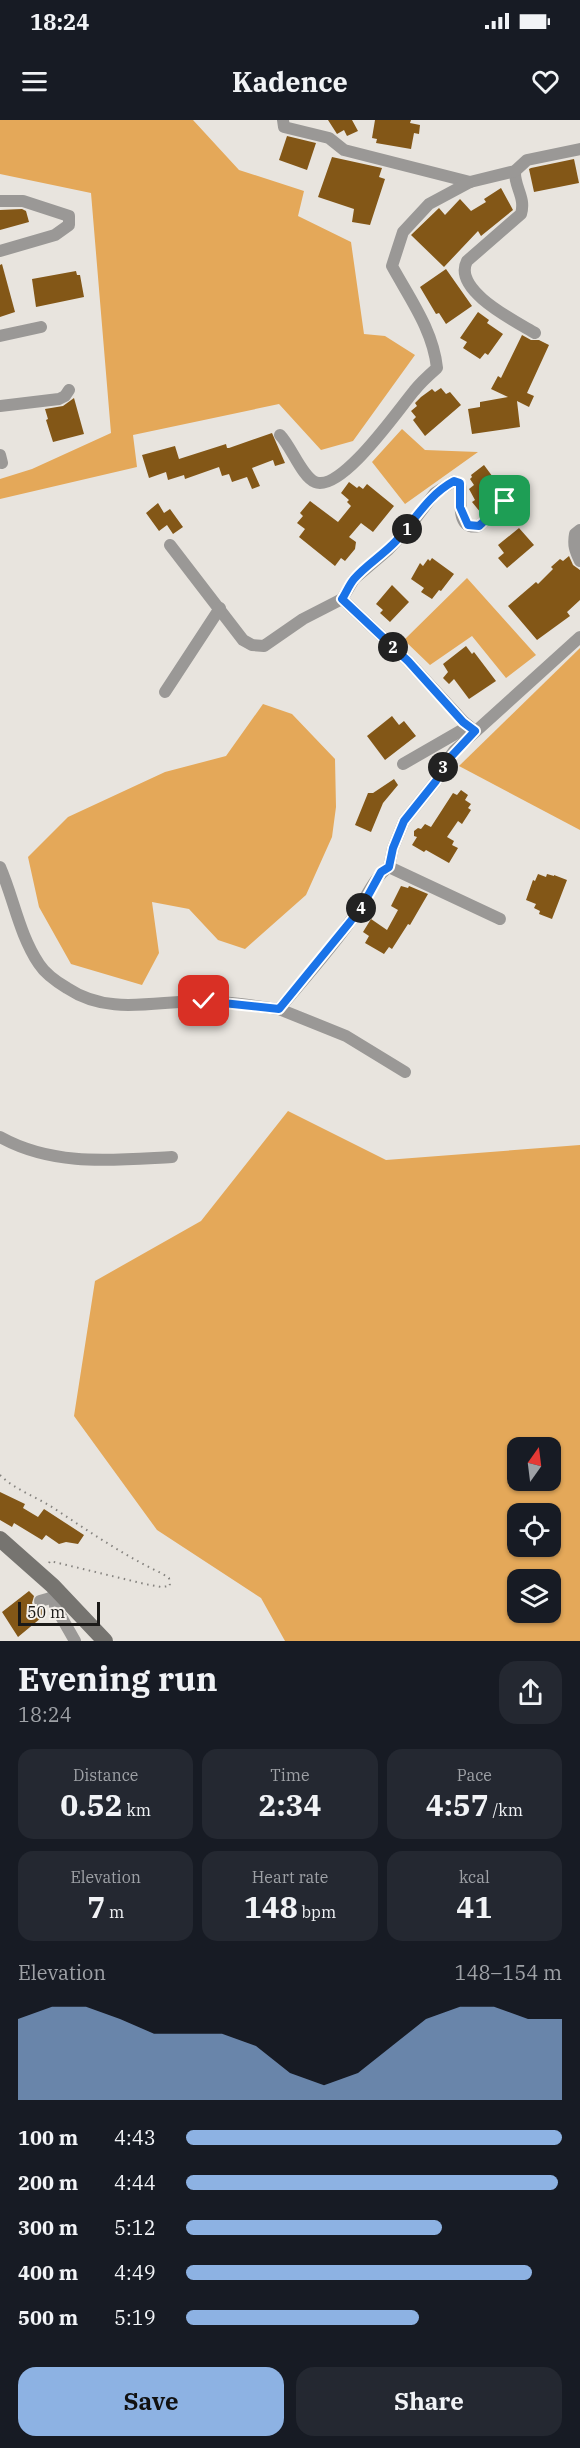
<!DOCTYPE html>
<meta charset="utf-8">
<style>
body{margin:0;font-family:"IBM Plex Serif",serif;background:#242831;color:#f1f3f6;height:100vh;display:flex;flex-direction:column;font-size:22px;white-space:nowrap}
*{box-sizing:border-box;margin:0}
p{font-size:20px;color:#9ea1a6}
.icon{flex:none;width:33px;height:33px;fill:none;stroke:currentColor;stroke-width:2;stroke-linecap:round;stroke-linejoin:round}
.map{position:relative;height:1521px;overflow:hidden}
.drawer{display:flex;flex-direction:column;background:#171b24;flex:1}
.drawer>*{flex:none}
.needle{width:39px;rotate:14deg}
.buttons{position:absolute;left:507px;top:1317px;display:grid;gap:12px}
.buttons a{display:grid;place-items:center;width:54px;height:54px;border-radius:12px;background:#171b24;box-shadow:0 2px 4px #0004;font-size:30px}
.scale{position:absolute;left:18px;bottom:15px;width:82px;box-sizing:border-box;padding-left:6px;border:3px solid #1b1a18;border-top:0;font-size:16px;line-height:21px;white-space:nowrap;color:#1b1a18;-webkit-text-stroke:4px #f5f1ec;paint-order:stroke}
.pin{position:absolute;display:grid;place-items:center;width:51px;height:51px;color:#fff;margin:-26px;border-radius:12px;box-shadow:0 3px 9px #0006}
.km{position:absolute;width:30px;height:30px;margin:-15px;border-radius:50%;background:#222;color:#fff;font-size:16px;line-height:30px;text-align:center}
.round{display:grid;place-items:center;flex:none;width:63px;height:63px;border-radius:18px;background:#242831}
.head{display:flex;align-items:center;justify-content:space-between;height:102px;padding:0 18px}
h1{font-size:33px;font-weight:700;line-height:45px}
.figures{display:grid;grid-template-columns:repeat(3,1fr);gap:9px;height:102px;padding:6px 18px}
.figures div{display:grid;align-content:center;border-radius:15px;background:#242831;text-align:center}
.figures b{font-size:30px;font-weight:700}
.figures small{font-size:16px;font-weight:400}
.figures p{font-size:16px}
.chart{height:168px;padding:12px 18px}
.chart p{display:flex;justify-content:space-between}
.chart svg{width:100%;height:108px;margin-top:6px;fill:#8db2e3;opacity:.7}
.button{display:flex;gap:12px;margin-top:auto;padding:12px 18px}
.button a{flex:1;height:69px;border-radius:18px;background:#8db2e3;color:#111;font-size:24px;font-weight:700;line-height:69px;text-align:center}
.button a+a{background:#242831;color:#f1f3f6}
ul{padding:0 18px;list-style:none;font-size:20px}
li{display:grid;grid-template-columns:96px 72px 1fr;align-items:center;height:45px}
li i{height:15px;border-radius:8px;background:#8db2e3}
.status{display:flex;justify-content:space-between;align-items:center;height:42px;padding:0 30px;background:#171b24;direction:ltr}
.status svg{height:16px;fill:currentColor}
header{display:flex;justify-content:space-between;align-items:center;height:78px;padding:0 18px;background:#171b24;font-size:27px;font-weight:700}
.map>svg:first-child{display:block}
.forest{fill:#e4a859;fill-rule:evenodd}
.building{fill:#835717}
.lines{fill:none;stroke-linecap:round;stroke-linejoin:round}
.path{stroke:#85837f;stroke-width:2;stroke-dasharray:1.5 4.5;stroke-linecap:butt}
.minor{stroke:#9a9896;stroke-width:12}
.secondary{stroke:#767470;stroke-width:16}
.route-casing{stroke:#fff;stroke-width:12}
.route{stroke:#1a73e8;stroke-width:8}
</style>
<div class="status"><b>18:24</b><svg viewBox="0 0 49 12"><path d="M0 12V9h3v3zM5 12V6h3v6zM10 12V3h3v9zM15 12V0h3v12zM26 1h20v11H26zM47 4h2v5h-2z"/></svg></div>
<header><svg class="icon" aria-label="menu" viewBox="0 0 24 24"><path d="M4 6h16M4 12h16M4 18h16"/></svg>Kadence<svg class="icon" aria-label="heart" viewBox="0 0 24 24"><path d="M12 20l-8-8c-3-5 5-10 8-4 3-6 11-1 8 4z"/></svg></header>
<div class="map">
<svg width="580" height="1521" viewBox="0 0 580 1521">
<rect width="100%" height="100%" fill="#e8e4de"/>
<g class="forest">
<path d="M0,0H193L239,50L304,71L298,96L351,122L364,214L385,216L415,235L353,321L321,330L279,284L133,315L137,347L0,379V359L32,349L111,313L91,73L0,54Z"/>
<path d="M402,309L425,330L478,332L405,384L372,342Z"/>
<path d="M467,458L536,535L506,558L472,516L430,545L404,520Z"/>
<path d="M580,528V710L459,646Z"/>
<path d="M263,584L292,594L335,639L336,687L332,717L306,775L245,829L218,820L189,789L152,782L159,833L142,865L71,844L39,787L28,737L68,697L165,652L226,636Z"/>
<path d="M288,991L386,1040L580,1025V1521H285L261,1478L157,1410L74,1296L95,1161L201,1101ZM518,1328H550V1360H518ZM518,1394H550V1426H518ZM518,1460H550V1492H518Z"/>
</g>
<g class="building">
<path d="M328,0H352L358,11L347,16L344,10L337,14Z"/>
<path d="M375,0H411L410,3L420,5L419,14L414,13L411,29L376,23L377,19L372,18Z"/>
<path d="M287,16L316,23L307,50L279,40Z"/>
<path d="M332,37L382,48L379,57L385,59L370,105L352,102L354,89L318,77Z"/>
<path d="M574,39L579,63L534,72L529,49L531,48Z"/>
<path d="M501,68L513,90L481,116L478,111L444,147L411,115L439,88L445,95L460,79L471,91L486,82L484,79Z"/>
<path d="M22,89L26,91L29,102L0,110V90Z"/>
<path d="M2,144L15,192L0,197V145Z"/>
<path d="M446,149L472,186L446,204L439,193L436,194L420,167Z"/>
<path d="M76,151L77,155H80L84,177L36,187L32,159Z"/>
<path d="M478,192L489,200L487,203L503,214L488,235L485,233L480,239L463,228L467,222L460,218Z"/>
<path d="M522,215L531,220H539L549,225L527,273L534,276L529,287L517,281L520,307L472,314L468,289L480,287V282L508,277L491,269L498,256L501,258Z"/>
<path d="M441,268L446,274L450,272L461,285L425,316L413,300L416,297L411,291L417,286L415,283L421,277L432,269L435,272Z"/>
<path d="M74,278L84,314L53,322L46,300L48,299L45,289L63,286Z"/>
<path d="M272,313L285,343L275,346L273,340L252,348L260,366L252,369L247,357L232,362L229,354L222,356L219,347L185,359L184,355L168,360L166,352L149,358L142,335L175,326L179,339L226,324L227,328H229Z"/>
<path d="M484,345L501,368L504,366L511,375L507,373L500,375L481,393L472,382L475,380L469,369L474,365L470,359L472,357L471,355Z"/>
<path d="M349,362L357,368L359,366L363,369L367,364L394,386L373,412L361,403L349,417L356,422L355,429L345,441L341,438L335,446L299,417L305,409L297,403L303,396L300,393L310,381L338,402L351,386L347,382L349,380L341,373Z"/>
<path d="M158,383L164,393L170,389L183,407L173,414L167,405L159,411L146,393Z"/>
<path d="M519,408L534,425L507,448L498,438L504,433L498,425Z"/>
<path d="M569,436L573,445L580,450V480L567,492L570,496L537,520L508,486L536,462L538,464L553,449L551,447L560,439L563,441Z"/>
<path d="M432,438L454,454L441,471L439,470L432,479L421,472L424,468L411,459L420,443L423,446L428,439L430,441Z"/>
<path d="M392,465L409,482L390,502L380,493L383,490L376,484Z"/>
<path d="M466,526L472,534L474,532L496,561L469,579L454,559L449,564L443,558L448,552L443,544Z"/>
<path d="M392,596L399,605L404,601L416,616L385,640L367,616Z"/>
<path d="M394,659L398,665L383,683L371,712L355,705L368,673H373Z"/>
<path d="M461,670L468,675L465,680L471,684L468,688L471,690L462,704L458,701L447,717L454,721L452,725L458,728L449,743L426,730L424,732L412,725L417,717L414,716V711L418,708L421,709L425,704L431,707L453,673L457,675Z"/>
<path d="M538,754L546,757L547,754L554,756V755L567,760L552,799L539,794L540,791L534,788L536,784L526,780L533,760L535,761Z"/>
<path d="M401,766L408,768L409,766L428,774L410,805L408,804L392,829L389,827L384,834L365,823L369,816L363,812L371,799L387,810L398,790L391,786Z"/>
<path d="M0,1372L25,1384L23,1388L38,1397L44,1389L84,1415L78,1424L66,1422L59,1424L46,1415L42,1420L14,1403L12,1407L0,1400Z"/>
<path d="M29,1471L34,1476L32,1483L34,1486L44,1489L47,1493L18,1517L2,1492Z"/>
</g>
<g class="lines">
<path class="path" d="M0,1355C15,1370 37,1377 55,1389C90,1412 123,1435 161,1453L169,1458L170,1466L161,1467L145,1464L50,1441L48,1445"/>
<g class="minor">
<path d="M283,0L284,7L329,18L344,30L470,62"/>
<path d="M515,51C514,67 526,77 521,94L467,141C452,170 515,201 535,213"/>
<path d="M0,81H23L69,96V105L55,115L0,131"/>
<path d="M0,216L41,207"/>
<path d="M0,286L59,279L65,276L69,270"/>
<path d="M280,315C291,326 302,357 315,362C341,373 398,290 414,271C421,262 429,255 437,248C433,210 410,179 392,146L403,112L429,84L470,62L515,51L527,40L580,29"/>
<path d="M0,335L2,343"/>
<path d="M580,410L575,414C573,425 575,431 580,441"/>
<path d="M170,425L243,520L252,525L264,526L303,499L342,479L354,459L388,430L409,407L435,373L454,361L460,364C462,377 454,411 479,406L505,381"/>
<path d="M342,479L408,541L463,601L475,611"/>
<path d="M165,572L220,488"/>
<path d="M403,644L469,606"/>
<path d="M0,747C14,779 19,814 39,844C46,855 57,862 67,868C109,896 154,881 201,881C227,881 253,886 279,889C304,859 330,830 352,799C363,784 374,756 389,747L393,728L404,701L436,661L446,642L454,631L580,517"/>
<path d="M389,747L500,799"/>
<path d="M279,889L346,916L405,952"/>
<path d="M0,1017C54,1047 113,1040 172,1037"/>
<path d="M53,1466L55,1486L75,1521"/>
<path d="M40,1481L54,1477"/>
</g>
<path class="secondary" d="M0,1419L53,1466L105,1521"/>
</g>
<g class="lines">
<defs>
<path id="route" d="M204,881L279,889L350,802L364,783L381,752L389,747L393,728L404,701L436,661L446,642L475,611L463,602L408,541L342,479C346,473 349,465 354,459C366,445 383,435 396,421C415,400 428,375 454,361L460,363V387L468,405L479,406L505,381"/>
</defs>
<use href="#route" class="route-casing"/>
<use href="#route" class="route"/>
</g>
</svg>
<div class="buttons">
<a><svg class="needle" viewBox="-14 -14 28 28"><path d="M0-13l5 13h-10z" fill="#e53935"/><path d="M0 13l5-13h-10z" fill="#9ea1a6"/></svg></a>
<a><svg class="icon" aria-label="locate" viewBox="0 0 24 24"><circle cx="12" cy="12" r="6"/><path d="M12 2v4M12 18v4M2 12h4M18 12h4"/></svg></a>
<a><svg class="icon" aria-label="layers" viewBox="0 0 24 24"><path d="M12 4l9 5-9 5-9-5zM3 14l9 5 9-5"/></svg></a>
</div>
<div class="scale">50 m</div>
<div class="pin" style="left:505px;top:381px;background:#1e9e55"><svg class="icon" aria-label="arrive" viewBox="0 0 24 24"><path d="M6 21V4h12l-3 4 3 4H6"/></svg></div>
<div class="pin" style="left:204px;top:881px;background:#d93025"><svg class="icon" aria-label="check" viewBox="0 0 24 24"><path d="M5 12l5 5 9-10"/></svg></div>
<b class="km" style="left:407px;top:409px">1</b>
<b class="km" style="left:393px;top:527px">2</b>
<b class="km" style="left:443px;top:647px">3</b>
<b class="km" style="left:361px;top:788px">4</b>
</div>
<section class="drawer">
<div class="head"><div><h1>Evening run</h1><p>18:24</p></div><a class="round"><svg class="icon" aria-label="share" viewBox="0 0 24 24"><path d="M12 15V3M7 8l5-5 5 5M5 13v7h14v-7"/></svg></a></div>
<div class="figures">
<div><p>Distance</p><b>0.52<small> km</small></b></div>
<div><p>Time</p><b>2:34</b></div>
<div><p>Pace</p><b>4:57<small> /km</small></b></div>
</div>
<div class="figures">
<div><p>Elevation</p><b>7<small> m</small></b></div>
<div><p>Heart rate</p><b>148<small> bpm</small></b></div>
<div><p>kcal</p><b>41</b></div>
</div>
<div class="chart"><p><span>Elevation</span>148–154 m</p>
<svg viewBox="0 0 160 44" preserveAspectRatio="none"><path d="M0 44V11L10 6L20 6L30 11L40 17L50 17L60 17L70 22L80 33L90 38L100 33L110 22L120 11L130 6L140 6L150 11L160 11V44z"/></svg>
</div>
<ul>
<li><b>100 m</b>4:43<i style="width:100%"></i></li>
<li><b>200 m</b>4:44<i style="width:99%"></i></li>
<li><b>300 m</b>5:12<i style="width:68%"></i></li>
<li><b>400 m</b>4:49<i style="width:92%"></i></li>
<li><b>500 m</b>5:19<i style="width:62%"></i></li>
</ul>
<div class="button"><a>Save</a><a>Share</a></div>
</section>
